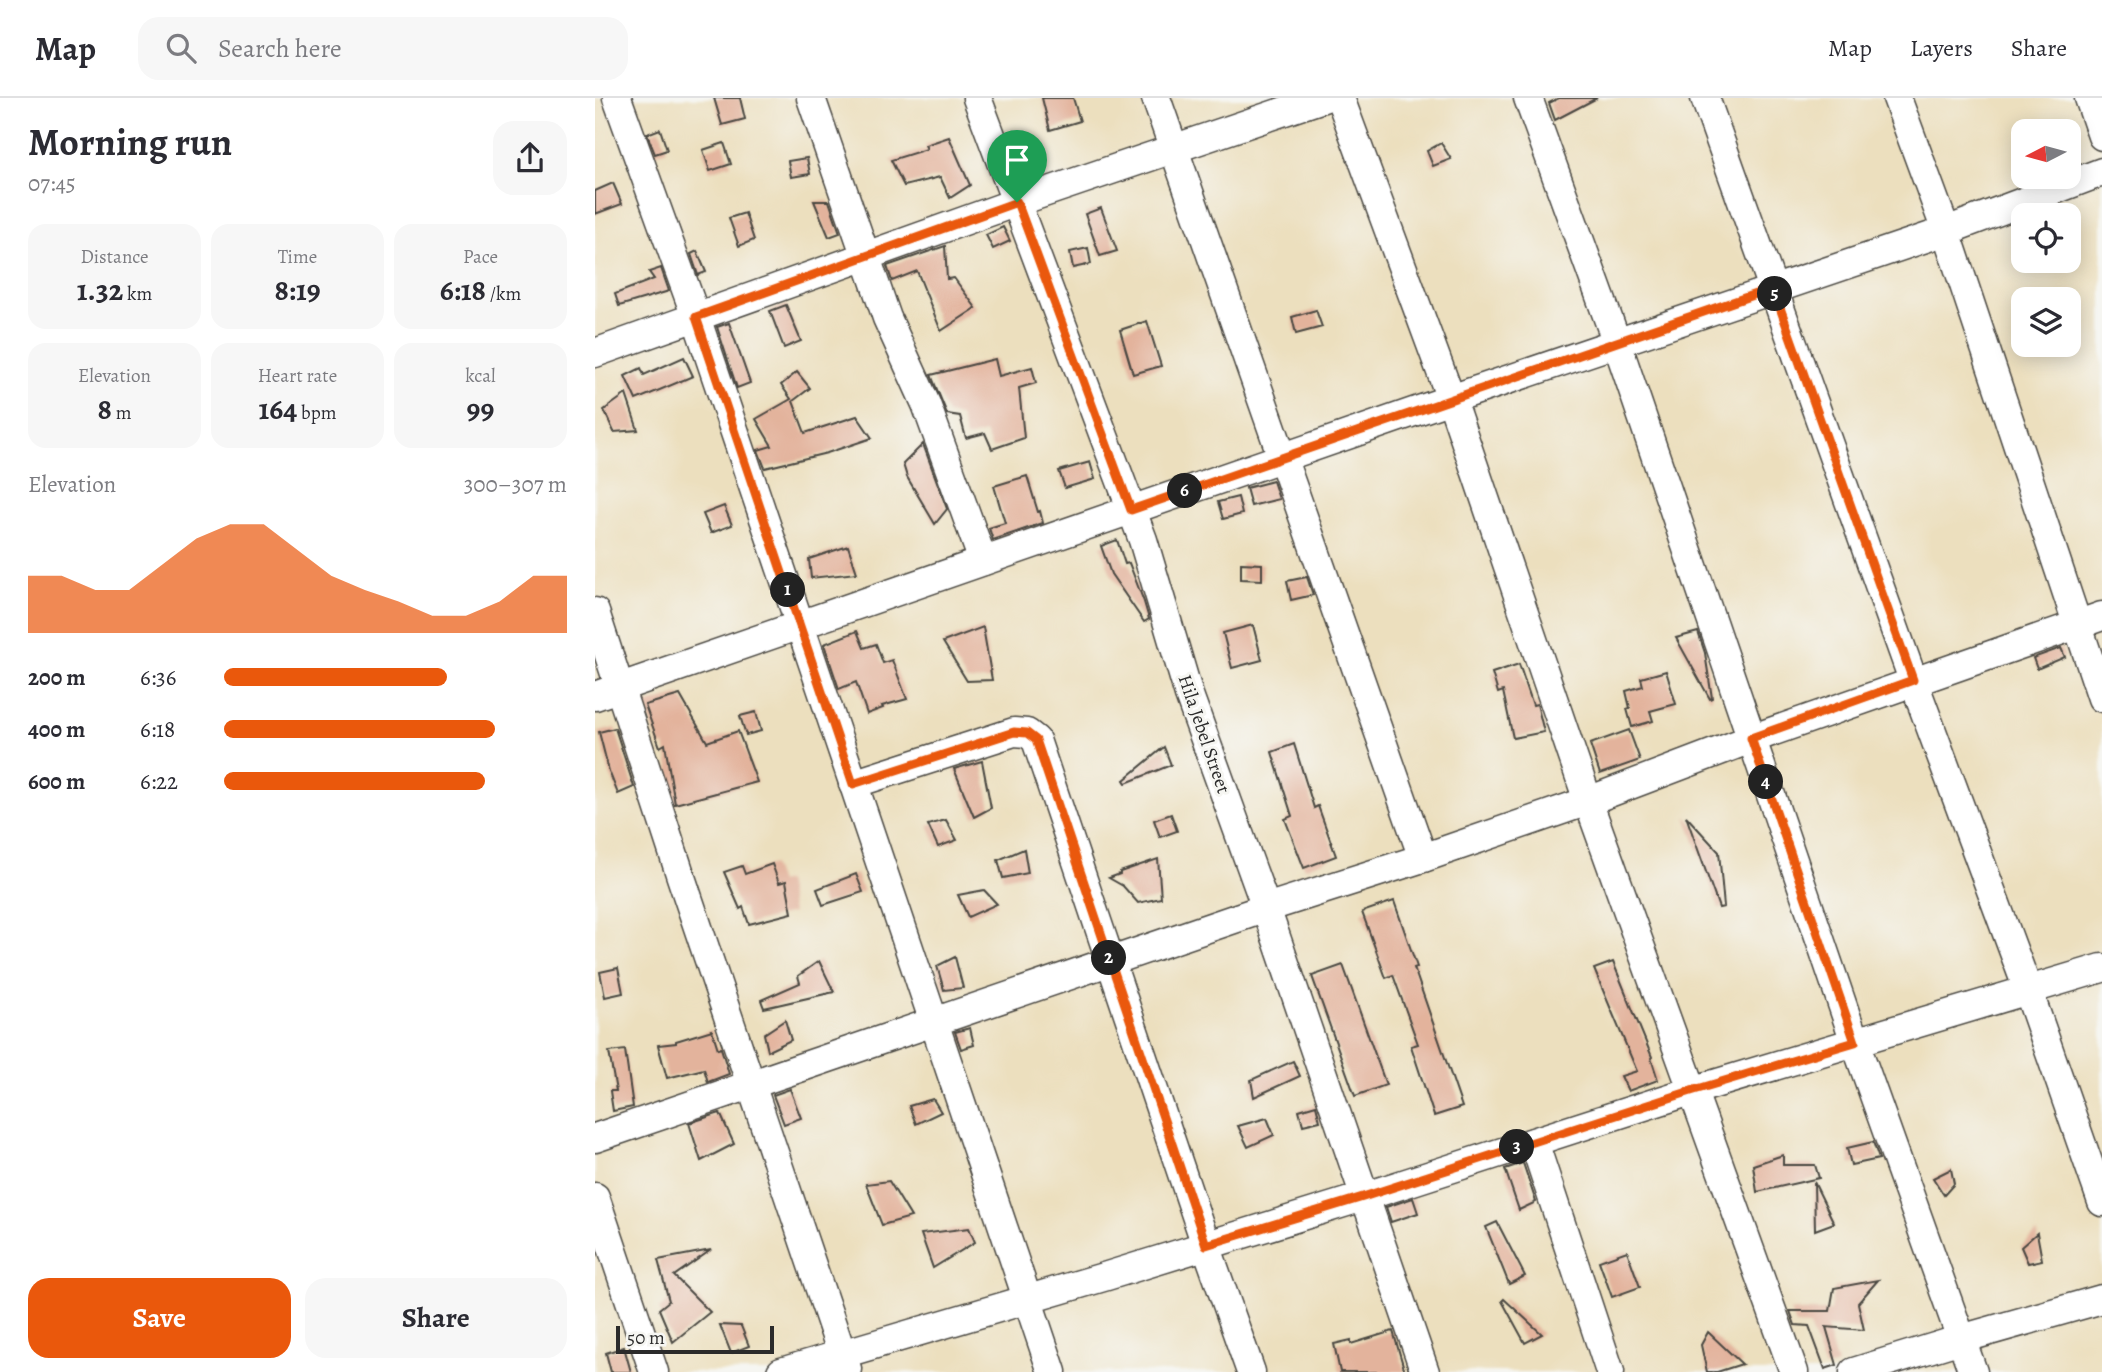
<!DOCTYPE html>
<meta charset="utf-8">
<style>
body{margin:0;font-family:Alegreya,serif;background:#f7f7f7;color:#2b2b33;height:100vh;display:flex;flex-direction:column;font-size:26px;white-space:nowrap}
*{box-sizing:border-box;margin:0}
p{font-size:23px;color:#7c7c81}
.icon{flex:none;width:38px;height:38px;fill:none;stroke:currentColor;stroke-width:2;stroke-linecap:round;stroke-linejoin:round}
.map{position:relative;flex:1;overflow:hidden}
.side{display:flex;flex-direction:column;background:#fff;width:595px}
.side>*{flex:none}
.needle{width:46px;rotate:264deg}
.buttons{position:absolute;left:1416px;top:21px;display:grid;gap:14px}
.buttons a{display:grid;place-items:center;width:70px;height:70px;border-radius:14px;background:#fff;box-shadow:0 4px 18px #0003;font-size:35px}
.scale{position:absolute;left:21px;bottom:18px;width:158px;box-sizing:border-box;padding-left:7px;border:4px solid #2b2b2b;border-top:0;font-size:19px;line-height:24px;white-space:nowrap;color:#2b2b2b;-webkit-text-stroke:5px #f6f6f2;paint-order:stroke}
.pin{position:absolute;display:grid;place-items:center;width:60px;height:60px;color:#fff;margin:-72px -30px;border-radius:50% 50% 50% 0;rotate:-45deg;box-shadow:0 0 7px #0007}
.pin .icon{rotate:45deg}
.km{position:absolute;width:35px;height:35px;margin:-18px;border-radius:50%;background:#222;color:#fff;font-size:19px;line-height:35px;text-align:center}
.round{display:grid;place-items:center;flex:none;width:74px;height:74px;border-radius:21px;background:#f7f7f7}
.summary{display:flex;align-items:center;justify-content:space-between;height:119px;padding:0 28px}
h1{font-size:38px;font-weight:600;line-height:52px}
.metrics{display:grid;grid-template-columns:repeat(3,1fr);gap:10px;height:119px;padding:7px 28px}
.metrics div{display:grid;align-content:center;border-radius:18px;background:#f7f7f7;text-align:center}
.metrics b{font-size:30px;font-weight:600}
.metrics small{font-size:19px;font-weight:400}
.metrics p{font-size:19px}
.chart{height:196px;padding:14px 28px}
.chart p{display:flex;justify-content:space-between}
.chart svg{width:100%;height:126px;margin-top:7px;fill:#ea580c;opacity:.7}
.cta{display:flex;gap:14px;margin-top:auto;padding:14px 28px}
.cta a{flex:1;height:80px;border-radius:21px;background:#ea580c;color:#fff;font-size:28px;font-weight:600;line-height:80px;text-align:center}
.cta a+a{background:#f7f7f7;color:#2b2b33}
ul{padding:0 28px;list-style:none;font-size:23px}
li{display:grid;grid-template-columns:112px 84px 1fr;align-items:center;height:52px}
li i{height:18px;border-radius:9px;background:#ea580c}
header{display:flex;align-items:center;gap:42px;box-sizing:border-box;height:98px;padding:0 35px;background:#fff;border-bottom:2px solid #e1e1e2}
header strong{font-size:33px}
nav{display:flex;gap:38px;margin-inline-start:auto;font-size:24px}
.search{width:490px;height:63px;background:#f7f7f7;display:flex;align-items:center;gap:18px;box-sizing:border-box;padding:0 24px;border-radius:21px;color:#7c7c81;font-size:26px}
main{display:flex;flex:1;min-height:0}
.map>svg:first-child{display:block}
.building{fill:#e3b39c}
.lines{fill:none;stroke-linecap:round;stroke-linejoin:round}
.minor-casing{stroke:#484641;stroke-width:31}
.minor{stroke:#fff;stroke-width:28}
.route-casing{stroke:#fff;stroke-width:14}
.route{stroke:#ea580c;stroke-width:9}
.labels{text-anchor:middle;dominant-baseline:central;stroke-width:6;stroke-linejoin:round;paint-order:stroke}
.street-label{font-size:19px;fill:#2b2b2b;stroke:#f6f6f2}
</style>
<header>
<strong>Map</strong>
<div class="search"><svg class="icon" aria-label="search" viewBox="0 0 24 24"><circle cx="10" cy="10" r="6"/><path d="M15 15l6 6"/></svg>Search here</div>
<nav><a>Map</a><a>Layers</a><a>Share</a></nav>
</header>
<main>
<section class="side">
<div class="summary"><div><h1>Morning run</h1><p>07:45</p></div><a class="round"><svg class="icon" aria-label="share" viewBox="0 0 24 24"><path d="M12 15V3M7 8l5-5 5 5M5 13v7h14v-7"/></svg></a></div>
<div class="metrics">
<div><p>Distance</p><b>1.32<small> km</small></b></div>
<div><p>Time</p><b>8:19</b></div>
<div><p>Pace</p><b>6:18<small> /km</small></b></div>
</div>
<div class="metrics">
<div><p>Elevation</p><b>8<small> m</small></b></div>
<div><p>Heart rate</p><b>164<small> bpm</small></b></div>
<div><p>kcal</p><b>99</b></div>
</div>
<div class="chart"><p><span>Elevation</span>300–307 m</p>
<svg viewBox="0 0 160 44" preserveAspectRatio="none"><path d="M0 44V24L10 24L20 29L30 29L40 20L50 11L60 6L70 6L80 15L90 24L100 29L110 33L120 38L130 38L140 33L150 24L160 24V44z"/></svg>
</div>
<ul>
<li><b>200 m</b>6:36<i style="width:65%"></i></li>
<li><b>400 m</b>6:18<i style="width:79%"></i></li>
<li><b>600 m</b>6:22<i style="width:76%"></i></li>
</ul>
<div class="cta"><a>Save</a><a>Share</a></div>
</section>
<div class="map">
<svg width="1507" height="1274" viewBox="0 0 1507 1274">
<rect width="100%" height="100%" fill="#f6f6f2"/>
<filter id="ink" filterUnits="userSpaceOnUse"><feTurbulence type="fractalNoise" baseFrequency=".0143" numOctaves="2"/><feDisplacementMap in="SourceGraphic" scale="14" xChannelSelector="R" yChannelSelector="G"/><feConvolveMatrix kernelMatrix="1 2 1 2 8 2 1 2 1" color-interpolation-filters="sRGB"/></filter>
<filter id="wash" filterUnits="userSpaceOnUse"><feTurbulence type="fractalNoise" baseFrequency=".00686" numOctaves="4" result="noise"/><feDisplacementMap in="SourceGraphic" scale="28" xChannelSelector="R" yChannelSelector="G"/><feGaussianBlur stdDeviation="1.57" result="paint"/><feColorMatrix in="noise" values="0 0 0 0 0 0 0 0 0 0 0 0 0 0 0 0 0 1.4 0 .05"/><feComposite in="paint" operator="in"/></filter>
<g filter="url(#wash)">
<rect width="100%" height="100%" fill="#ecdfbe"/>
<g id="blocks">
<g class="building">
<path d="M119,0H145L150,21L127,27Z"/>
<path d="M447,0H478L485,23L455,32Z"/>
<path d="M964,0H1002L960,22L954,5Z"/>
<path d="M65,31L72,52L60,56L52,36Z"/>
<path d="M354,39L375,87L355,100L345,79L309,88L296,62L332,51L330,47Z"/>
<path d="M129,45L136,66L115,73L108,52Z"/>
<path d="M846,45L856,61L838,68L832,53Z"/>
<path d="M212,60L215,76L196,79L193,63Z"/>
<path d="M18,85L27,106L0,116V93Z"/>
<path d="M219,103H234L245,135L234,139Z"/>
<path d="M506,110L522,153L505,158L490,116Z"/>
<path d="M150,115L159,142L144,148L134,120Z"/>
<path d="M408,129L415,143L398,151L391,137Z"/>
<path d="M350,148L352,181L359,180L381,210L346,233L322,173L297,183L292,168Z"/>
<path d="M493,150L496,166L478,170L475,154Z"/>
<path d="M102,153L111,174L103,177L96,156Z"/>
<path d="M66,170L74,193L24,208L20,196L59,181L54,174Z"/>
<path d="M191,207L206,243L189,250L175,213Z"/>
<path d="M721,212L727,229L701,236L697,219Z"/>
<path d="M552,223L566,268L538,276L525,232Z"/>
<path d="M134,225L155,285L142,290L122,229Z"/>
<path d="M89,259L98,278L41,302L30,278L46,270L49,277Z"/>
<path d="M400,261L404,278L437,269L441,285L424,290L429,340L397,351L390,335L371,340L365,318L352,316L336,277Z"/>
<path d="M202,274L215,290L198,303L210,335L262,318L277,340L232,355L170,370L163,352L177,348L161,321L196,301L186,287Z"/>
<path d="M31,296L43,332L19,334L9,312Z"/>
<path d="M328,346L352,411L340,426L312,379L308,366Z"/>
<path d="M495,364L500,381L470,390L464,373Z"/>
<path d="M432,378L443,414L445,413L448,425L398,442L394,430L410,425L399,388Z"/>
<path d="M678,383L684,401L656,408L651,390Z"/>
<path d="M643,399L647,416L628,421L623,404Z"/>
<path d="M129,408L137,427L116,435L108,416Z"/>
<path d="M522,442L530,466L534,465L549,504L554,521L549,524L516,476L506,448Z"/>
<path d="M253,448L262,475L216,480L214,461Z"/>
<path d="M646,465L667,466V482L646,481Z"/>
<path d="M712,479L718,497L696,502L692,483Z"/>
<path d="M658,527L667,562L637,570L628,535Z"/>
<path d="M388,529L397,582L372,583L348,544Z"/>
<path d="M262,533L269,550L281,546L288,565L297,562L312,601L287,608L288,610L272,616L261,584L244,591L229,546Z"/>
<path d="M1103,534L1110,555L1117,600L1115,601L1081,540Z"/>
<path d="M1466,550L1470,559L1442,571L1438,560Z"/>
<path d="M924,566L938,607L942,606L949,634L918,640L908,593L903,595L897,575Z"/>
<path d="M1071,573L1081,606L1055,613L1058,623L1037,629L1032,611L1035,610L1031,593L1048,588L1046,580Z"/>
<path d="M85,597L112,644L143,633L162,684L80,706L70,646L65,649L50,607Z"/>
<path d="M161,614L166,633L151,637L145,618Z"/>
<path d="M20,630L39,689L23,696L14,673L4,634Z"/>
<path d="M1034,632L1045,662L1005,676L995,646Z"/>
<path d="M699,646L719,710L723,708L741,758L709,770L690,721L697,718L677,654Z"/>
<path d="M569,649L576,667L531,685L529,682Z"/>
<path d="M387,663L396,710L379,719L359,671Z"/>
<path d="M576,716L582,733L565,739L559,722Z"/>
<path d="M1091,718L1124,754L1129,809L1124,810Z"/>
<path d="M351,722L362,742L343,749L333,727Z"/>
<path d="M429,751L433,775L408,780L403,762Z"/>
<path d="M563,761L566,800L543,805L528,788L514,780L525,776V774Z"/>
<path d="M177,766L184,785L191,783L197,815L154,826L148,809L145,811L129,774L147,768L150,776Z"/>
<path d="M261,776L268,794L228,807L222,791Z"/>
<path d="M389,792L402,806L373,819L363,797Z"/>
<path d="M799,803L822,869L819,870L867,1009L839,1018L816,948L823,946L798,877L791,880L767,814Z"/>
<path d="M360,859L368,890L349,892L342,868Z"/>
<path d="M224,863L239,894L169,910L166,902L205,885L203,878Z"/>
<path d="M1018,864L1057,959L1056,960L1063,982L1033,993L1026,978L1042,973L999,871Z"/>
<path d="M748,867L791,987L760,998L717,878Z"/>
<path d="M23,870L28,895L10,899L5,874Z"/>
<path d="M190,922L196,942L173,953L169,936Z"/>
<path d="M375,930L379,947L366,951L360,934Z"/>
<path d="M117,932L123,951L126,950L134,976L113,984L109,971L72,980L63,947L81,945V943Z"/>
<path d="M30,952L38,1009L18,1013L15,993H21L14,954Z"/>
<path d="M698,963L705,978L659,999L656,982Z"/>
<path d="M195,991L206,1020L189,1026L178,997Z"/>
<path d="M338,1001L346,1014L321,1026L314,1008Z"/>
<path d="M721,1007L725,1023L708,1027L704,1012Z"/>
<path d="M125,1015L139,1046L106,1063L94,1025Z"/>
<path d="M672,1020L679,1037L653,1049L643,1028Z"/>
<path d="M1278,1044L1284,1061L1256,1067L1252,1050Z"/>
<path d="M1188,1057V1067H1220L1224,1080L1162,1094L1158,1067Z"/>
<path d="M928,1065L941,1104L924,1112L910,1071Z"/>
<path d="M1356,1071L1359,1086L1349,1097L1338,1080Z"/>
<path d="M294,1083L316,1119L287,1127L271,1086Z"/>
<path d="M1219,1084L1239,1125L1220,1132Z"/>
<path d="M818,1100L823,1115L796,1124L791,1109Z"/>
<path d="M902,1124L930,1178L914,1186L891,1129Z"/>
<path d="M374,1130L380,1144L338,1170L326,1136Z"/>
<path d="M1442,1135L1447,1162L1433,1165L1426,1149Z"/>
<path d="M116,1152L79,1178L115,1214L78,1244L64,1211L74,1203L63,1162Z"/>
<path d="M1032,1153L1045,1189L1017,1199L1004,1163Z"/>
<path d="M1283,1182L1263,1205L1269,1232L1231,1229L1242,1267L1230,1271L1214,1228L1200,1227L1195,1213H1235L1239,1190Z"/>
<path d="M909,1201L947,1236L930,1245L907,1203Z"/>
<path d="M125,1227L146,1228L154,1248L136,1255Z"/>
<path d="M798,1233L810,1274H745L739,1246L756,1242V1246Z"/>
<path d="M1113,1234L1147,1266L1122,1274H1112L1106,1247Z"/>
<path d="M29,1249L36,1274H16L11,1255Z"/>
</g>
</g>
</g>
<g filter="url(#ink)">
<use href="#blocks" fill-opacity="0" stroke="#484641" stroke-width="2"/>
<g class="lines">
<defs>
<g id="minor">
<path d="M22,0L101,219L457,1274"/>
<path d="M216,0L292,220L331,306L388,463"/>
<path d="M382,0L548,442L594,597L671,810L830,1274"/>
<path d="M561,0L828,760"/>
<path d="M745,0L856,301L993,703L1199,1274"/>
<path d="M933,0L1022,245L1260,944L1378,1274"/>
<path d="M1110,0L1318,582L1433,892L1507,1104"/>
<path d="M1302,0L1351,133L1507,600"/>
<path d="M1494,0L1507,38"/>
<path d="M0,255L422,104L728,0"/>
<path d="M0,514L86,779L252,1271"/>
<path d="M0,598L856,301L1351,133L1507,74"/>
<path d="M258,686L419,634L432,635L441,642L611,1147L656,1274"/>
<path d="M0,1040L671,810L828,760L993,703L1156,641L1507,518"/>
<path d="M939,1044L1015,1274"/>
<path d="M0,1099L59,1274"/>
<path d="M186,1274L512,1178L768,1099L1096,993L1507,870"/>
<path d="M1259,1274L1366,1241L1507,1201"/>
</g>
</defs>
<use href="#minor" class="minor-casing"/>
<use href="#minor" class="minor"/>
</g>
</g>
<g class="lines" filter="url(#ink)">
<defs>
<path id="route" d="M422,104L536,412L1178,190L1318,582L1156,640L1260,944L1096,993L768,1099L611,1147L441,642L432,635L419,634L258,686L101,219Z"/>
</defs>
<use href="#route" class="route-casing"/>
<use href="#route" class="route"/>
</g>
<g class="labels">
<g class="street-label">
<text transform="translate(609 636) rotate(71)">Hila Jebel Street</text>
</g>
</g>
</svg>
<div class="buttons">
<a><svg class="needle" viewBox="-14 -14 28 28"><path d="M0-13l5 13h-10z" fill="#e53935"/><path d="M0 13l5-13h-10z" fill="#7c7c81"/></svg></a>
<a><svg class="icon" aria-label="locate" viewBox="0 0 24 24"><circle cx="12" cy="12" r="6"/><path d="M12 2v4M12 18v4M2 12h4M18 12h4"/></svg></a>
<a><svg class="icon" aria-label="layers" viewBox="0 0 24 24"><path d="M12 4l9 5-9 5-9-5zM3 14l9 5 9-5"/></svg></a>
</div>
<div class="scale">50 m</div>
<div class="pin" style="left:422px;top:104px;background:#1e9e55"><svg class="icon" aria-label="arrive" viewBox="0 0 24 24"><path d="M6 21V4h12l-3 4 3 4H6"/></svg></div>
<b class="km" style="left:193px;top:492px">1</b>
<b class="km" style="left:514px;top:860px">2</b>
<b class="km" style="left:922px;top:1049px">3</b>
<b class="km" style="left:1171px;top:684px">4</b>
<b class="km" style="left:1180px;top:196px">5</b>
<b class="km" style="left:590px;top:393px">6</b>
</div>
</main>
